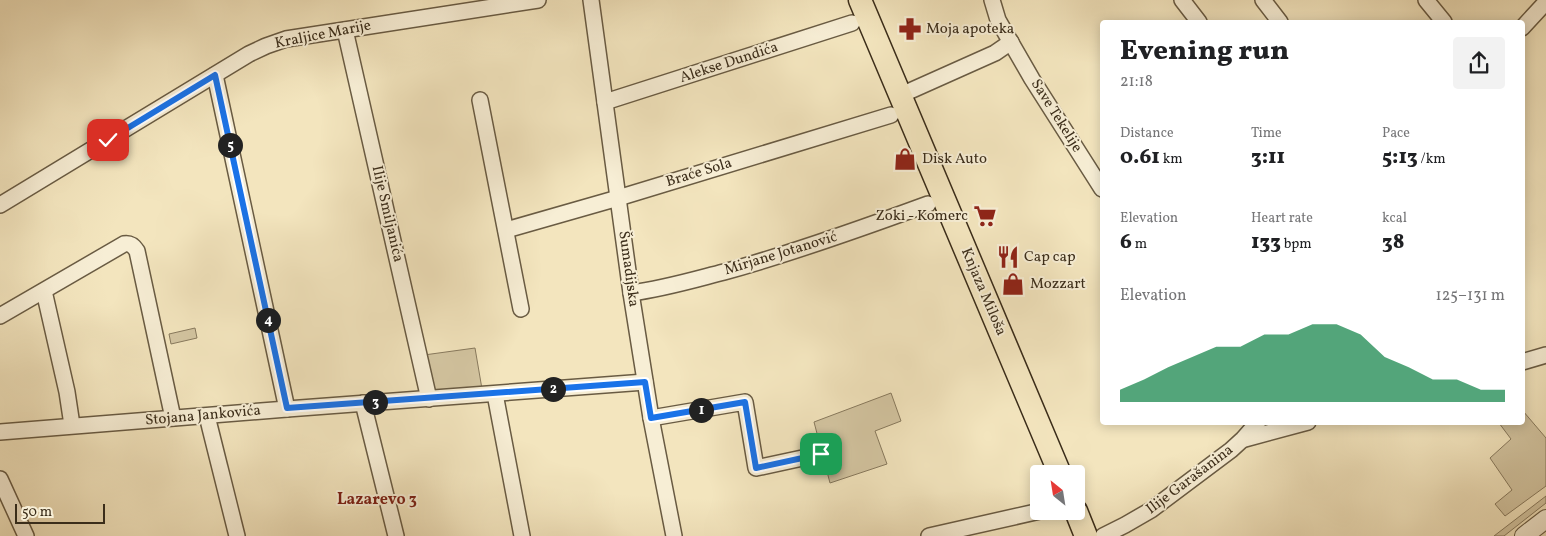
<!DOCTYPE html>
<meta charset="utf-8">
<style>
body{margin:0;font-family:Vollkorn,serif;background:#f2f2f2;color:#202124;height:100vh;display:flex;flex-direction:column;font-size:19px;white-space:nowrap}
*{box-sizing:border-box;margin:0}
p{font-size:16px;color:#757577}
.icon{flex:none;width:28px;height:28px;fill:none;stroke:currentColor;stroke-width:2;stroke-linecap:round;stroke-linejoin:round}
.map{position:relative;flex:1;overflow:hidden}
.side{position:absolute;left:1100px;top:20px;width:425px;height:405px;display:flex;flex-direction:column;background:#fff;border-radius:5px;box-shadow:0 2px 12px #0003}
.side>*{flex:none}
.needle{width:32px;rotate:330deg}
.fabs{position:absolute;left:1030px;top:465px;display:grid;gap:10px}
.fabs a{display:grid;place-items:center;width:55px;height:55px;border-radius:5px;background:#fff;box-shadow:0 2px 12px #0003;font-size:25px}
.scale{position:absolute;left:15px;bottom:12px;width:90px;box-sizing:border-box;padding-left:5px;border:2px solid #3b2d1a;border-top:0;font-size:14px;line-height:18px;white-space:nowrap;color:#3b2d1a;-webkit-text-stroke:4px #f7eed5;paint-order:stroke}
.pin{position:absolute;display:grid;place-items:center;width:42px;height:42px;color:#fff;margin:-21px;border-radius:10px;box-shadow:0 2px 8px #0006}
.km{position:absolute;width:25px;height:25px;margin:-12px;border-radius:50%;background:#222;color:#fff;font-size:14px;line-height:25px;text-align:center}
.round{display:grid;place-items:center;flex:none;width:52px;height:52px;border-radius:5px;background:#f2f2f2}
.overview{display:flex;align-items:center;justify-content:space-between;height:85px;padding:0 20px}
h1{font-size:28px;font-weight:800;line-height:38px}
.figures{display:grid;grid-template-columns:repeat(3,1fr);gap:8px;height:85px;padding:5px 20px}
.figures div{display:grid;align-content:center}
.figures b{font-size:21px;font-weight:800}
.figures small{font-size:14px;font-weight:400}
.figures p{font-size:14px}
.chart{height:140px;padding:10px 20px}
.chart p{display:flex;justify-content:space-between}
.chart svg{width:100%;height:90px;margin-top:5px;fill:#0b8043;opacity:.7}
.map>svg:first-child{display:block}
.green{fill:#d4c6a2;stroke:#887a5e}
.lines{fill:none;stroke-linecap:round;stroke-linejoin:round}
.minor-casing{stroke:#695b43;stroke-width:18}
.tertiary-casing{stroke:#695b43;stroke-width:20}
.primary-casing{stroke:#3b2d1a;stroke-width:25}
.minor{stroke:#f7eed5;stroke-width:15}
.tertiary{stroke:#f7eed5;stroke-width:18}
.primary{stroke:#f3e5be;stroke-width:22}
.route-casing{stroke:#fff;stroke-width:10}
.route{stroke:#1a73e8;stroke-width:6}
.labels{text-anchor:middle;dominant-baseline:central;stroke-width:4;stroke-linejoin:round;paint-order:stroke}
.poi-label{font-size:15px;fill:#3b2d1a;stroke:#f7eed5;text-anchor:start}
.street-label{font-size:15px;fill:#3b2d1a;stroke:#f7eed5}
.neighbourhood-label{font-size:16px;font-weight:bold;fill:#7a1f14;stroke:#f7eed5}
</style>
<div class="map">
<svg width="1546" height="536" viewBox="0 0 1546 536">
<rect width="100%" height="100%" fill="#f3e5be"/>
<filter id="stains"><feTurbulence type="fractalNoise" baseFrequency=".004" numOctaves="4"/><feColorMatrix values="0 0 0 0 .2 0 0 0 0 .09 0 0 0 0 .02 0 0 0 .5 -.17"/></filter>
<radialGradient id="worn" r=".72"><stop offset=".6" stop-color="#630" stop-opacity="0"/><stop offset="1" stop-color="#630" stop-opacity=".3"/></radialGradient>
<g class="green">
<path d="M195,328L197,338L171,344L169,334Z"/>
<path d="M475,348L482,389L433,392L424,355Z"/>
<path d="M891,393L901,421L875,431L887,464L830,483L814,422Z"/>
<path d="M1523,411L1546,438V486L1505,516L1495,504L1512,490L1490,458L1511,439L1499,423L1522,422Z"/>
<path d="M1546,496V503L1504,536H1494Z"/>
</g>
<g class="lines">
<defs>
<g id="minor">
<path d="M591,0L631,293L651,418L674,536"/>
<path d="M992,0L998,20L1032,79L1102,189"/>
<path d="M1182,0L1199,22"/>
<path d="M1263,0L1280,22"/>
<path d="M1426,0L1444,22"/>
<path d="M1522,28L1546,2"/>
<path d="M345,30L429,399"/>
<path d="M215,75L287,409"/>
<path d="M901,95L995,53L1011,42"/>
<path d="M480,100L521,309"/>
<path d="M605,102L852,23"/>
<path d="M0,205L249,54L266,46L286,39L538,0"/>
<path d="M506,230L618,198L891,115"/>
<path d="M44,291L67,392L72,425"/>
<path d="M631,293C663,289 693,280 724,272C793,253 860,229 928,204"/>
<path d="M0,316L124,244C130,243 133,245 137,251L173,418"/>
<path d="M1522,362L1546,355"/>
<path d="M495,394L522,536"/>
<path d="M363,403L396,536"/>
<path d="M207,416L237,536"/>
<path d="M651,418L745,402L756,468L821,454"/>
<path d="M0,432L287,409L645,382"/>
<path d="M1245,439L1308,422"/>
<path d="M0,479L26,536"/>
<path d="M929,536L1040,511"/>
<path d="M1103,536L1125,525L1151,510L1231,450L1243,439L1258,422"/>
</g>
<path id="tertiary" d="M1524,536L1546,519"/>
<g id="primary">
<path d="M860,0L1060,474"/>
<path d="M1076,511L1086,536"/>
</g>
</defs>
<use href="#minor" class="minor-casing"/>
<use href="#tertiary" class="tertiary-casing"/>
<use href="#primary" class="primary-casing"/>
<use href="#minor" class="minor"/>
<use href="#tertiary" class="tertiary"/>
<use href="#primary" class="primary"/>
</g>
<g class="lines">
<defs>
<path id="route" d="M108,140L215,75L287,408L645,382L651,418L745,402L756,468L821,454"/>
</defs>
<use href="#route" class="route-casing"/>
<use href="#route" class="route"/>
</g>
<defs>
<symbol id="pharmacy-bare" viewBox="-9 -9 18 18"><path d="M-2-6h4v4h4v4h-4v4h-4v-4h-4v-4h4Z" fill="#8f2418" stroke="#f7eed5" stroke-width="2.5" paint-order="stroke"/></symbol>
<symbol id="shop-bare" viewBox="-9 -9 18 18"><path d="M-5-2.5h2.3a2.7 3.5 0 0 1 5.4 0H5L5.5 6h-11ZM-1.5-2.5h3a1.5 2.3 0 0 0-3 0Z" fill="#8f2418" stroke="#f7eed5" stroke-width="2.5" paint-order="stroke"/></symbol>
<symbol id="supermarket-bare" viewBox="-9 -9 18 18"><path d="M-6-5.5h2.5l.6 2H6L4.5 2H-2.5L-4.4-4H-6ZM-1.5 3.2a1.3 1.3 0 1 0 .1 0ZM3 3.2a1.3 1.3 0 1 0 .1 0Z" fill="#8f2418" stroke="#f7eed5" stroke-width="2.5" paint-order="stroke"/></symbol>
<symbol id="restaurant-bare" viewBox="-9 -9 18 18"><path d="M-5-6h1v4h1v-4h1v4h1v-4h1v5L-1.5 .5V6h-2V.5L-5-1ZM5-6V6H3V1.5H1.5Q1.5-4 5-6Z" fill="#8f2418" stroke="#f7eed5" stroke-width="2.5" paint-order="stroke"/></symbol>
</defs>
<g fill-rule="evenodd">
<use href="#pharmacy-bare" x="894" y="13" width="32" height="32"/>
<use href="#shop-bare" x="889" y="143" width="32" height="32"/>
<use href="#supermarket-bare" x="969" y="200" width="32" height="32"/>
<use href="#restaurant-bare" x="992" y="241" width="32" height="32"/>
<use href="#shop-bare" x="997" y="268" width="32" height="32"/>
</g>
<g class="labels">
<g class="poi-label">
<text x="926" y="29">Moja apoteka</text>
<text x="922" y="159">Disk Auto</text>
<text x="968" y="216" text-anchor="end">Zoki - Komerc</text>
<text x="1024" y="257">Cap cap</text>
<text x="1030" y="284">Mozzart</text>
</g>
<g class="street-label">
<text transform="translate(323 35) rotate(-11)">Kraljice Marije</text>
<text transform="translate(729 63) rotate(-18)">Alekse Dundića</text>
<text transform="translate(1056 116) rotate(58)">Save Tekelije</text>
<text transform="translate(699 173) rotate(-17)">Braće Sola</text>
<text transform="translate(387 214) rotate(77)">Ilije Smiljanića</text>
<text transform="translate(781 254) rotate(-17)">Mirjane Jotanović</text>
<text transform="translate(628 269) rotate(82)">Šumadijska</text>
<text transform="translate(983 292) rotate(67)">Knjaza Miloša</text>
<text transform="translate(203 416) rotate(-5)">Stojana Jankovića</text>
<text transform="translate(1190 480) rotate(-37)">Ilije Garašanina</text>
</g>
<g class="neighbourhood-label">
<text x="377" y="500">Lazarevo 3</text>
</g>
</g>
<rect width="100%" height="100%" filter="url(#stains)"/>
<rect width="100%" height="100%" fill="url(#worn)"/>
</svg>
<div class="fabs">
<a><svg class="needle" viewBox="-14 -14 28 28"><path d="M0-13l5 13h-10z" fill="#e53935"/><path d="M0 13l5-13h-10z" fill="#757577"/></svg></a>
</div>
<div class="scale">50 m</div>
<div class="pin" style="left:821px;top:454px;background:#1e9e55"><svg class="icon" aria-label="arrive" viewBox="0 0 24 24"><path d="M6 21V4h12l-3 4 3 4H6"/></svg></div>
<div class="pin" style="left:108px;top:140px;background:#d93025"><svg class="icon" aria-label="check" viewBox="0 0 24 24"><path d="M5 12l5 5 9-10"/></svg></div>
<b class="km" style="left:701px;top:410px">1</b>
<b class="km" style="left:553px;top:389px">2</b>
<b class="km" style="left:375px;top:402px">3</b>
<b class="km" style="left:268px;top:320px">4</b>
<b class="km" style="left:230px;top:145px">5</b>
<section class="side">
<div class="overview"><div><h1>Evening run</h1><p>21:18</p></div><a class="round"><svg class="icon" aria-label="share" viewBox="0 0 24 24"><path d="M12 15V3M7 8l5-5 5 5M5 13v7h14v-7"/></svg></a></div>
<div class="figures">
<div><p>Distance</p><b>0.61<small> km</small></b></div>
<div><p>Time</p><b>3:11</b></div>
<div><p>Pace</p><b>5:13<small> /km</small></b></div>
</div>
<div class="figures">
<div><p>Elevation</p><b>6<small> m</small></b></div>
<div><p>Heart rate</p><b>133<small> bpm</small></b></div>
<div><p>kcal</p><b>38</b></div>
</div>
<div class="chart"><p><span>Elevation</span>125–131 m</p>
<svg viewBox="0 0 160 44" preserveAspectRatio="none"><path d="M0 44V38L10 33L20 27L30 22L40 17L50 17L60 11L70 11L80 6L90 6L100 11L110 22L120 27L130 33L140 33L150 38L160 38V44z"/></svg>
</div>
</section>
</div>
